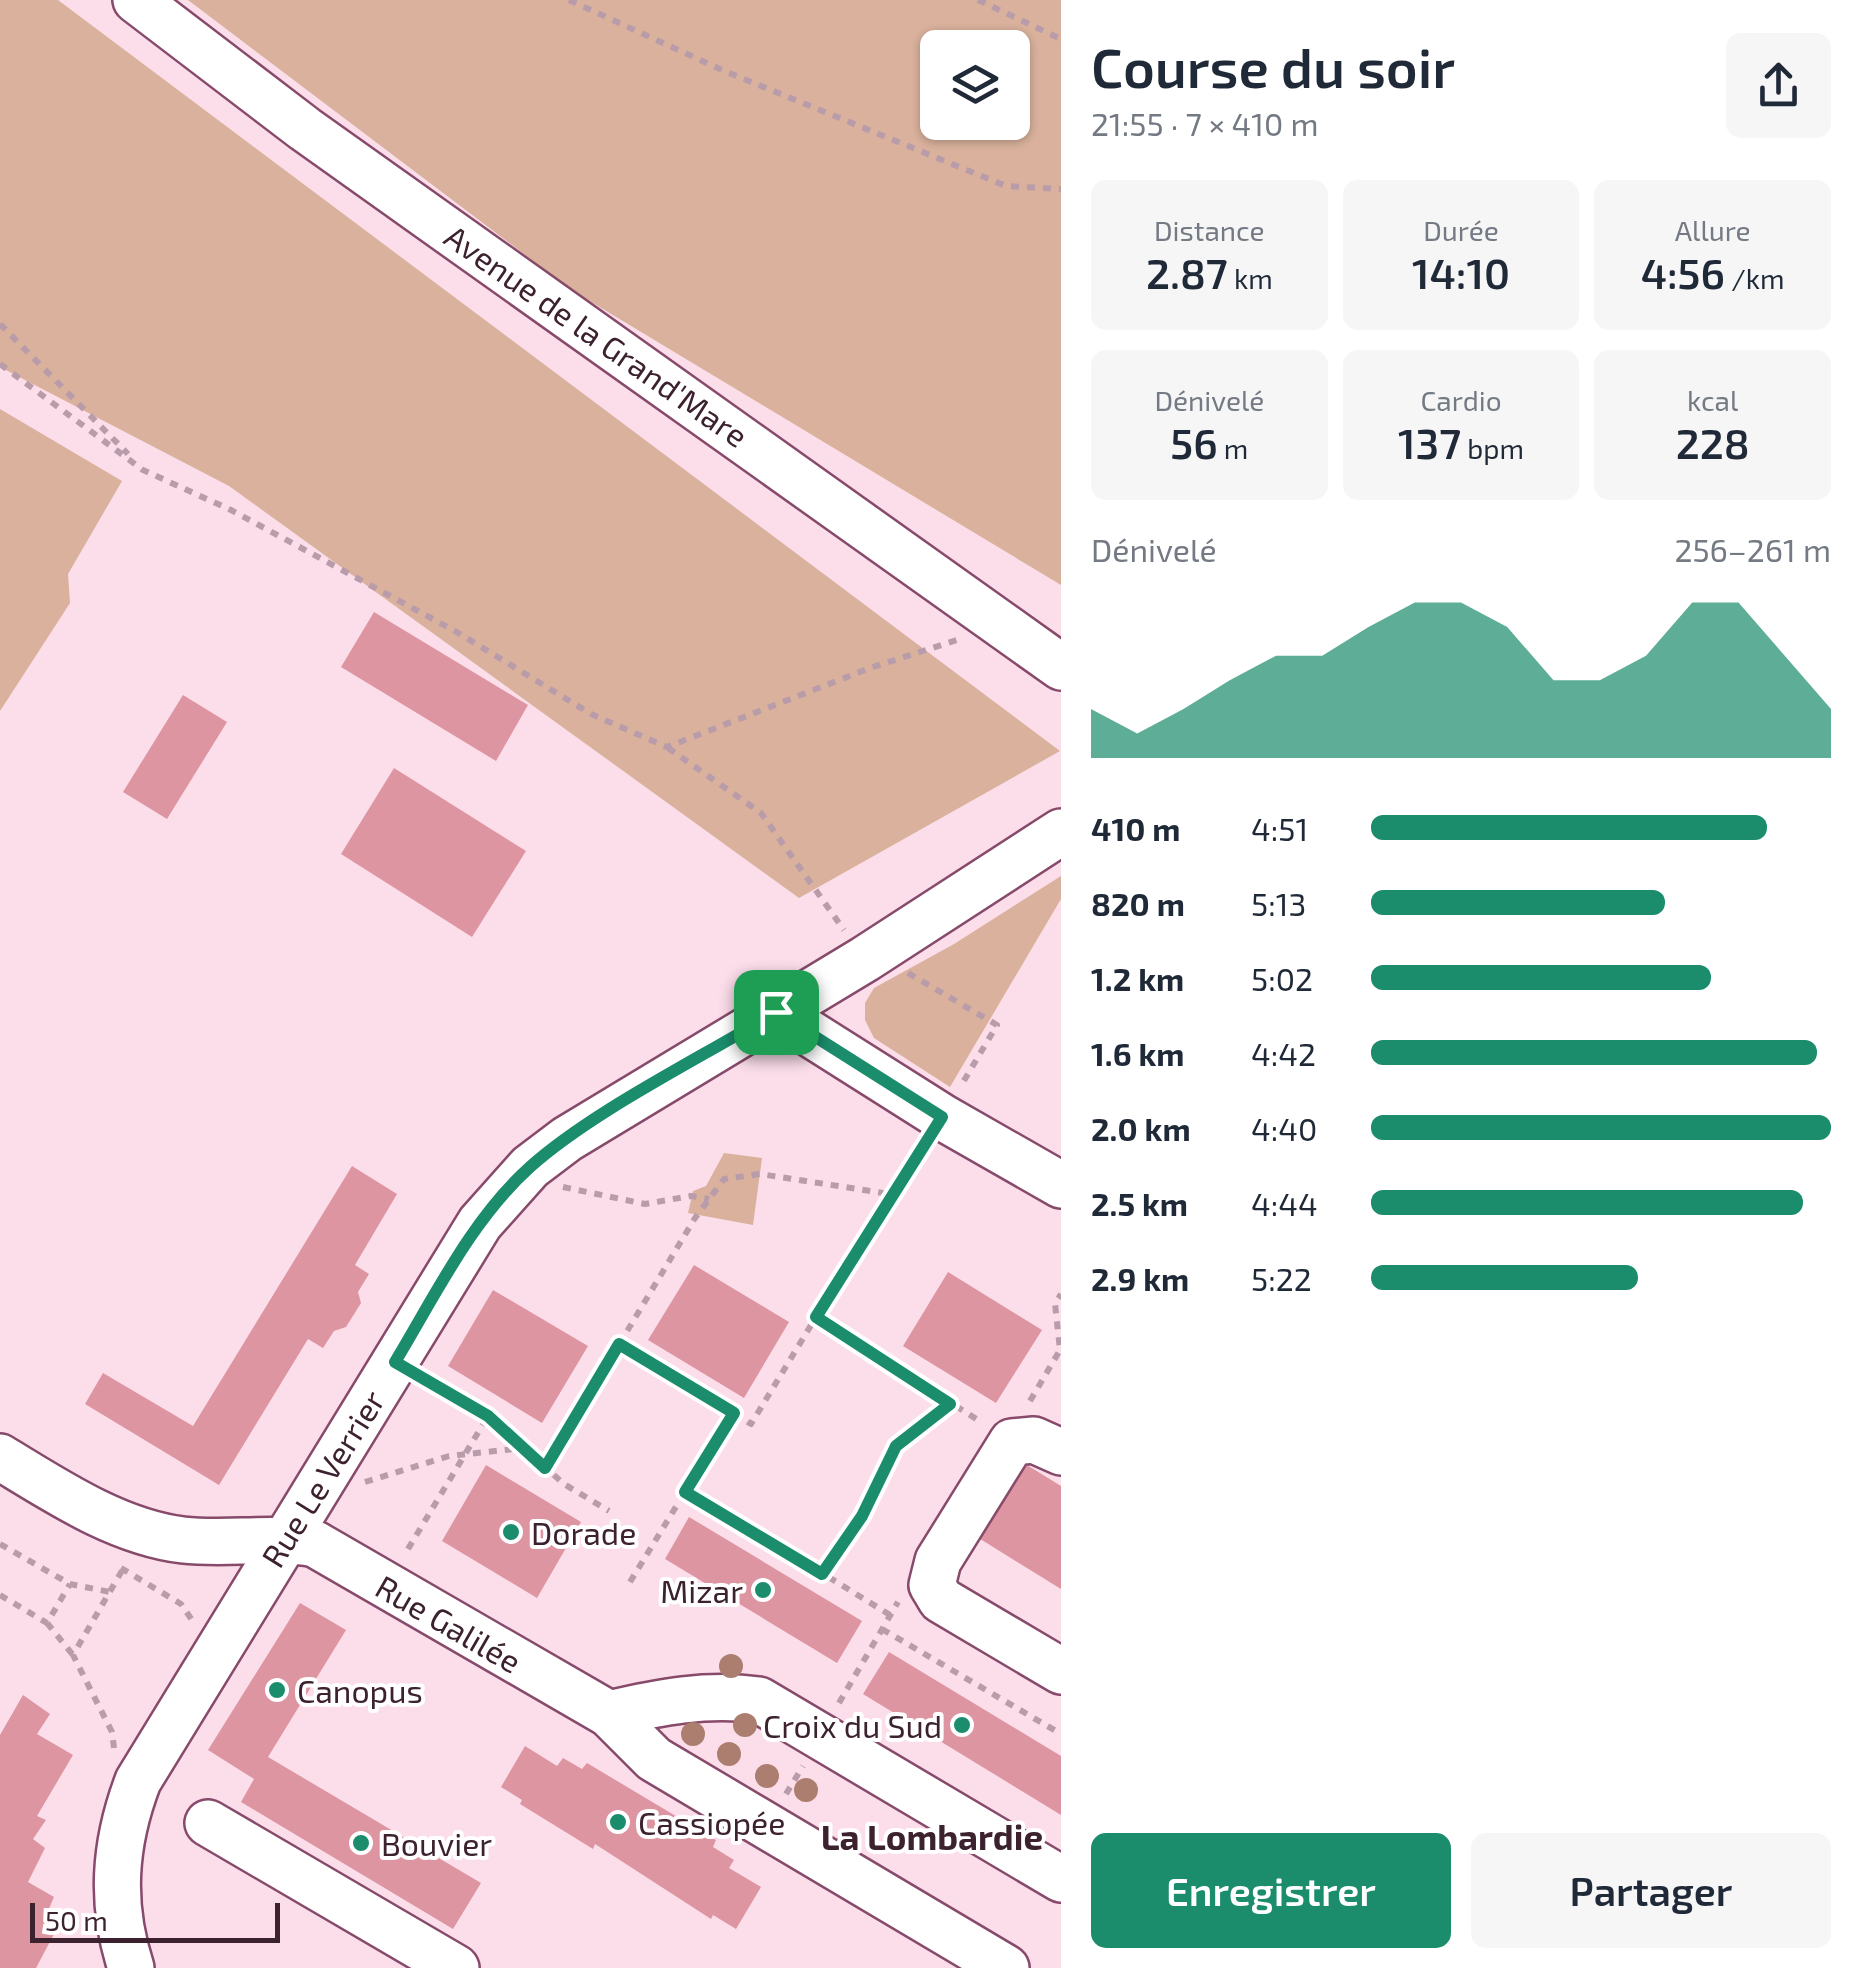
<!DOCTYPE html>
<html lang="fr">
<meta charset="utf-8">
<style>
body{margin:0;font-family:"Exo 2",sans-serif;background:#f6f6f7;color:#1f2937;height:100vh;display:flex;flex-direction:column;font-size:38px;white-space:nowrap}
*{box-sizing:border-box;margin:0}
p{font-size:32px;color:#747a83}
.icon{flex:none;width:55px;height:55px;fill:none;stroke:currentColor;stroke-width:2;stroke-linecap:round;stroke-linejoin:round}
.map{position:relative;flex:1;overflow:hidden}
.sheet{display:flex;flex-direction:column;background:#fff;width:800px}
.sheet>*{flex:none}
.tools{position:absolute;left:920px;top:30px;display:grid;gap:20px}
.tools a{display:grid;place-items:center;width:110px;height:110px;border-radius:15px;background:#fff;box-shadow:0 2px 8px #0004;font-size:50px}
.scale{position:absolute;left:30px;bottom:25px;width:250px;box-sizing:border-box;padding-left:10px;border:5px solid #3c212f;border-top:0;font-size:28px;line-height:35px;white-space:nowrap;color:#3c212f;-webkit-text-stroke:8px #fff;paint-order:stroke}
.pin{position:absolute;display:grid;place-items:center;width:85px;height:85px;color:#fff;margin:-42px;border-radius:20px;box-shadow:0 5px 15px #0006}
.round{display:grid;place-items:center;flex:none;width:105px;height:105px;border-radius:15px;background:#f6f6f7}
.overview{display:flex;align-items:center;justify-content:space-between;height:170px;padding:0 30px}
h1{font-size:55px;font-weight:600;line-height:75px}
.metrics{display:grid;grid-template-columns:repeat(3,1fr);gap:15px;height:170px;padding:10px 30px}
.metrics div{display:grid;align-content:center;border-radius:15px;background:#f6f6f7;text-align:center}
.metrics b{font-size:42px;font-weight:600}
.metrics small{font-size:28px;font-weight:400}
.metrics p{font-size:28px}
.chart{height:280px;padding:20px 30px}
.chart p{display:flex;justify-content:space-between}
.chart svg{width:100%;height:180px;margin-top:10px;fill:#1b8c6c;opacity:.7}
.primary-button{display:flex;gap:20px;margin-top:auto;padding:20px 30px}
.primary-button a{flex:1;height:115px;border-radius:15px;background:#1b8c6c;color:#fff;font-size:40px;font-weight:600;line-height:115px;text-align:center}
.primary-button a+a{background:#f6f6f7;color:#1f2937}
ul{padding:0 30px;list-style:none;font-size:32px}
li{display:grid;grid-template-columns:160px 120px 1fr;align-items:center;height:75px}
li i{height:25px;border-radius:12px;background:#1b8c6c}
main{display:flex;flex:1;min-height:0}
.map>svg:first-child{display:block}
.green{fill:#d9b19c;fill-rule:evenodd}
.building{fill:#dd95a1}
.lines{fill:none;stroke-linecap:round;stroke-linejoin:round}
.minor-casing{stroke:#874a6a;stroke-width:50}
.path{stroke:#b99ca9;stroke-width:6;stroke-dasharray:8 8;stroke-linecap:butt}
.minor{stroke:#fff;stroke-width:45}
.tree{fill:#ab7e6f}
.route-casing{stroke:#fff;stroke-width:20}
.route{stroke:#1b8c6c;stroke-width:12}
.poi-dot{fill:#1b8c6c;stroke:#fff;stroke-width:4}
.labels{text-anchor:middle;dominant-baseline:central;stroke-width:8;stroke-linejoin:round;paint-order:stroke}
.street-label{font-size:32px;fill:#3c212f;stroke:#fff}
.poi-label{font-size:32px;fill:#3c212f;stroke:#fff;text-anchor:start}
.neighbourhood-label{font-size:35px;font-weight:bold;fill:#3c212f;stroke:#fff}
</style>
<main>
<div class="map">
<svg width="1061" height="1968" viewBox="0 0 1061 1968">
<rect width="100%" height="100%" fill="#fcdeeb"/>
<g class="green">
<path d="M0,0H58L1060,751L799,898L229,486L0,367Z"/>
<path d="M188,0H1061V585L573,291ZM938,48H1012V122H938Z"/>
<path d="M0,409L122,481L68,574L70,603L0,711Z"/>
<path d="M1061,876V899L950,1087L874,1038L865,1020V1003L874,988L954,944Z"/>
<path d="M724,1153L762,1158L753,1225L688,1213L693,1191L706,1186Z"/>
</g>
<g class="building">
<path d="M374,612L528,705L496,761L341,667Z"/>
<path d="M183,695L227,722L167,819L123,792Z"/>
<path d="M394,768L526,851L472,937L341,854Z"/>
<path d="M352,1166L397,1194L355,1265L369,1274L358,1292L361,1303L346,1327L334,1331L323,1348L308,1339L219,1485L85,1404L103,1373L193,1426Z"/>
<path d="M694,1265L789,1322L744,1398L648,1340Z"/>
<path d="M948,1272L1042,1330L996,1403L903,1346Z"/>
<path d="M493,1290L588,1346L542,1423L448,1366Z"/>
<path d="M1022,1462L1061,1486V1589L977,1537Z"/>
<path d="M486,1465L581,1522L537,1598L442,1541Z"/>
<path d="M689,1517L862,1621L837,1663L665,1559Z"/>
<path d="M300,1603L346,1630L268,1757L481,1883L453,1929L241,1802L254,1779L208,1750Z"/>
<path d="M889,1652L1061,1756V1815L863,1694Z"/>
<path d="M23,1695L50,1714L37,1734L73,1755L37,1816L46,1820L33,1839L45,1848L28,1882L54,1897L48,1911L62,1919L36,1968H0V1735Z"/>
<path d="M525,1746L557,1766L563,1758L582,1769L587,1763L716,1840L713,1847L734,1860L729,1868L761,1887L736,1929L713,1915L711,1919L595,1844L593,1849L520,1804L522,1800L501,1787Z"/>
</g>
<g class="lines">
<defs>
<g id="minor">
<path d="M136,0L305,129L1061,667"/>
<path d="M776,1012L942,1117L1061,1185"/>
<path d="M1061,1452L1034,1440L1012,1442L938,1561L932,1585L941,1600L1061,1671"/>
<path d="M0,1457C56,1491 117,1532 183,1540C227,1545 271,1536 315,1544L609,1714L654,1759L1006,1968"/>
<path d="M609,1714C660,1702 707,1693 759,1700L1061,1879"/>
<path d="M208,1823L456,1968"/>
<path d="M131,1968C110,1904 114,1844 138,1781L480,1223L530,1167L567,1139L865,959L1061,832"/>
</g>
</defs>
<use href="#minor" class="minor-casing"/>
<g class="path">
<path d="M569,0L722,70L1006,186L1061,189"/>
<path d="M978,0L1061,39"/>
<path d="M0,324L128,454"/>
<path d="M0,364L143,470L231,510L455,631L591,714L667,747L870,668L960,639"/>
<path d="M668,748L761,813L844,930"/>
<path d="M908,973L997,1025L962,1084"/>
<path d="M924,1146L816,1317L981,1422"/>
<path d="M563,1187L645,1204L691,1196L709,1199"/>
<path d="M619,1345L734,1413L685,1492"/>
<path d="M426,1380L488,1416L564,1484L609,1511"/>
<path d="M1030,1401L1060,1350L1055,1304L1061,1294"/>
<path d="M734,1413L751,1424L816,1317"/>
<path d="M545,1468L695,1218L724,1179L760,1174L890,1194"/>
<path d="M365,1482L449,1456L523,1448"/>
<path d="M0,1544L70,1584L110,1592"/>
<path d="M408,1549L488,1416"/>
<path d="M121,1568L181,1604L194,1623"/>
<path d="M630,1582L685,1492L822,1573"/>
<path d="M0,1595L47,1623L70,1584"/>
<path d="M890,1615L822,1573L862,1516L896,1446L950,1404"/>
<path d="M47,1623L73,1655"/>
<path d="M882,1629L1061,1734"/>
<path d="M839,1703L898,1602"/>
<path d="M114,1748L112,1732L73,1655L123,1569"/>
<path d="M786,1794L803,1766"/>
</g>
<use href="#minor" class="minor"/>
</g>
<g class="tree">
<circle cx="731" cy="1666" r="12"/>
<circle cx="745" cy="1725" r="12"/>
<circle cx="693" cy="1734" r="12"/>
<circle cx="729" cy="1754" r="12"/>
<circle cx="767" cy="1776" r="12"/>
<circle cx="806" cy="1790" r="12"/>
</g>
<g class="lines">
<defs>
<path id="route" d="M776,1012L942,1117L816,1317L950,1404L896,1446L862,1516L822,1574L685,1492L734,1413L619,1344L545,1468L488,1416L395,1362C435,1296 471,1220 530,1167C594,1110 701,1058 776,1012Z"/>
</defs>
<use href="#route" class="route-casing"/>
<use href="#route" class="route"/>
</g>
<g class="poi-dot">
<circle cx="511" cy="1532" r="10"/>
<circle cx="763" cy="1590" r="10"/>
<circle cx="277" cy="1690" r="10"/>
<circle cx="962" cy="1725" r="10"/>
<circle cx="618" cy="1822" r="10"/>
<circle cx="361" cy="1843" r="10"/>
</g>
<g class="labels">
<g class="street-label">
<text transform="translate(597 335) rotate(35)">Avenue de la Grand'Mare</text>
<text transform="translate(322 1478) rotate(-58)">Rue Le Verrier</text>
<text transform="translate(449 1623) rotate(30)">Rue Galilée</text>
</g>
<g class="poi-label">
<text x="531" y="1532">Dorade</text>
<text x="743" y="1590" text-anchor="end">Mizar</text>
<text x="297" y="1690">Canopus</text>
<text x="942" y="1725" text-anchor="end">Croix du Sud</text>
<text x="638" y="1822">Cassiopée</text>
<text x="381" y="1843">Bouvier</text>
</g>
<g class="neighbourhood-label">
<text x="932" y="1836">La Lombardie</text>
</g>
</g>
</svg>
<div class="tools">
<a><svg class="icon" aria-label="layers" viewBox="0 0 24 24"><path d="M12 4l9 5-9 5-9-5zM3 14l9 5 9-5"/></svg></a>
</div>
<div class="scale">50 m</div>
<div class="pin" style="left:776px;top:1012px;background:#1e9e55"><svg class="icon" aria-label="arrive" viewBox="0 0 24 24"><path d="M6 21V4h12l-3 4 3 4H6"/></svg></div>
</div>
<section class="sheet">
<div class="overview"><div><h1>Course du soir</h1><p>21:55 · 7 × 410 m</p></div><a class="round"><svg class="icon" aria-label="share" viewBox="0 0 24 24"><path d="M12 15V3M7 8l5-5 5 5M5 13v7h14v-7"/></svg></a></div>
<div class="metrics">
<div><p>Distance</p><b>2.87<small> km</small></b></div>
<div><p>Durée</p><b>14:10</b></div>
<div><p>Allure</p><b>4:56<small> /km</small></b></div>
</div>
<div class="metrics">
<div><p>Dénivelé</p><b>56<small> m</small></b></div>
<div><p>Cardio</p><b>137<small> bpm</small></b></div>
<div><p>kcal</p><b>228</b></div>
</div>
<div class="chart"><p><span>Dénivelé</span>256–261 m</p>
<svg viewBox="0 0 160 44" preserveAspectRatio="none"><path d="M0 44V32L10 38L20 32L30 25L40 19L50 19L60 12L70 6L80 6L90 12L100 25L110 25L120 19L130 6L140 6L150 19L160 32V44z"/></svg>
</div>
<ul>
<li><b>410 m</b>4:51<i style="width:86%"></i></li>
<li><b>820 m</b>5:13<i style="width:64%"></i></li>
<li><b>1.2 km</b>5:02<i style="width:74%"></i></li>
<li><b>1.6 km</b>4:42<i style="width:97%"></i></li>
<li><b>2.0 km</b>4:40<i style="width:100%"></i></li>
<li><b>2.5 km</b>4:44<i style="width:94%"></i></li>
<li><b>2.9 km</b>5:22<i style="width:58%"></i></li>
</ul>
<div class="primary-button"><a>Enregistrer</a><a>Partager</a></div>
</section>
</main>
